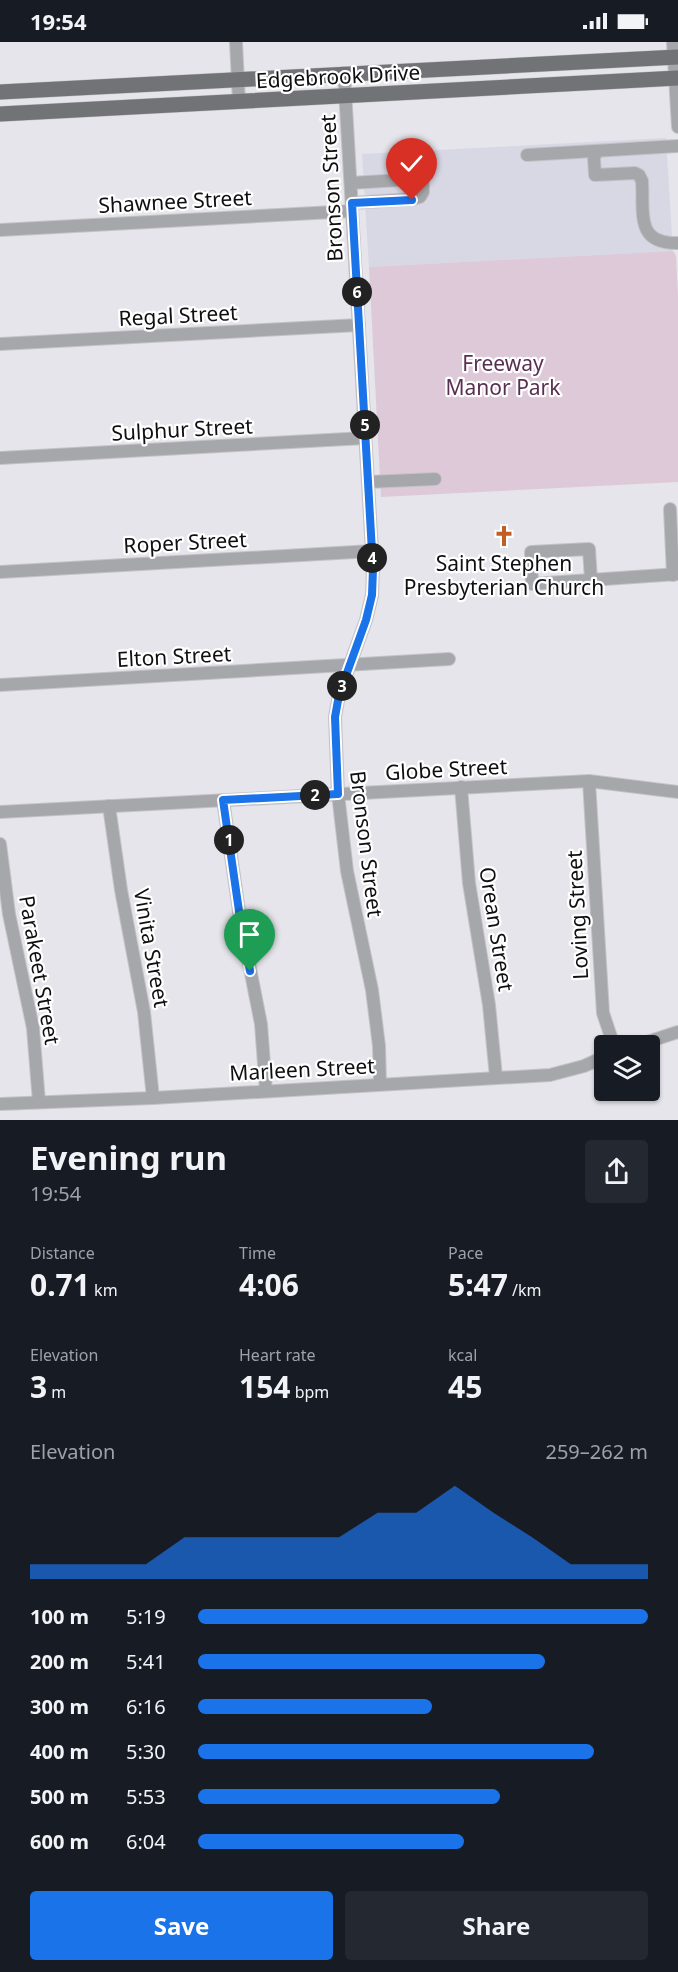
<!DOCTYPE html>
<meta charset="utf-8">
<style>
body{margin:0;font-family:"Noto Sans",sans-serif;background:#242831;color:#f1f3f6;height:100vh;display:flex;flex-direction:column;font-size:22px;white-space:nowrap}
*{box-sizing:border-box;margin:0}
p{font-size:20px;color:#9ea1a6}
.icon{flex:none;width:33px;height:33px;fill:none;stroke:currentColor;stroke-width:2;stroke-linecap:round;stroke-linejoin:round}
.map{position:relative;height:1078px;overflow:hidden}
.side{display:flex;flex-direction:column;background:#171b24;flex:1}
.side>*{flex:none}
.tools{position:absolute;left:594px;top:993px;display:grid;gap:12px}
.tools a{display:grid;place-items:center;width:66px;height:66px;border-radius:6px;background:#171b24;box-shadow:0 2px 4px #0004;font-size:30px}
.pin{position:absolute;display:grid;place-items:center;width:51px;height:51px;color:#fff;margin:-62px -26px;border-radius:50% 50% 50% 0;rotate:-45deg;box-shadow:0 0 6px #0007}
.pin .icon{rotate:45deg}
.km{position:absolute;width:30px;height:30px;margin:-15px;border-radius:50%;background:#222;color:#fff;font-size:16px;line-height:30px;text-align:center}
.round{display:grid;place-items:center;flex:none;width:63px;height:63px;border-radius:6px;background:#242831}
.summary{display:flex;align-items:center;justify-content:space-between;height:102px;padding:0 30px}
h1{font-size:33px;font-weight:700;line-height:45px}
.metrics{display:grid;grid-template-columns:repeat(3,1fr);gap:9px;height:102px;padding:6px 30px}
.metrics div{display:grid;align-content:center}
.metrics b{font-size:30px;font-weight:700}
.metrics small{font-size:16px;font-weight:400}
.metrics p{font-size:16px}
.chart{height:168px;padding:12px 30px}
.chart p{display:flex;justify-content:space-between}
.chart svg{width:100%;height:108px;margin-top:6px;fill:#1a73e8;opacity:.7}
.action{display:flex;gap:12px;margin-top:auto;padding:12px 30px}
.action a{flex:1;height:69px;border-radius:6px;background:#1a73e8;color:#fff;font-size:24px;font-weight:700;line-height:69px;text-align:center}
.action a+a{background:#242831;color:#f1f3f6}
ul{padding:0 30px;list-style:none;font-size:20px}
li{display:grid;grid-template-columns:96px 72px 1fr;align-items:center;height:45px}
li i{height:15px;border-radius:8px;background:#1a73e8}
.status{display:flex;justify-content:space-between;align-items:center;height:42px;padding:0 30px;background:#171b24;direction:ltr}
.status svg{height:16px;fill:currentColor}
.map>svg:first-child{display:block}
.built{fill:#d8d8e5}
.green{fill:#ddc9d8}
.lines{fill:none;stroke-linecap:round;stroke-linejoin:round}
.minor-casing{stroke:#c3c3c8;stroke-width:14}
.major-casing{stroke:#c3c3c8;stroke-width:16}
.minor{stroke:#a6a7aa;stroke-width:12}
.major{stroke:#717377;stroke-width:15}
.route-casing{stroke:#fff;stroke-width:12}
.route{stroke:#1a73e8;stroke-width:8}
.labels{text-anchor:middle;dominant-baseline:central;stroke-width:4.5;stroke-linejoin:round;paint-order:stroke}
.street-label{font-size:21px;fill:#0f0f11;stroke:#fff}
.park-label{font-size:21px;fill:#593051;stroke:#fff}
.poi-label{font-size:21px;fill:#0f0f11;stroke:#fff}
</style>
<div class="status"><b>19:54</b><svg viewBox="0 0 49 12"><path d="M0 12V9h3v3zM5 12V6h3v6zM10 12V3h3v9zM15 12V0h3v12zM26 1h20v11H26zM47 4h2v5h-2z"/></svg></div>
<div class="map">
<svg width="678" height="1078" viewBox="0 0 678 1078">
<rect width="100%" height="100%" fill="#e5e5eb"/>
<path class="built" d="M666,96L673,209L369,225L362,112Z"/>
<path class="green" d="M673,209L676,214L678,255V440L381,455L369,225Z"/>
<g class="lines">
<defs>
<g id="minor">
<path d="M236,0L239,60"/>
<path d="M673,0L678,85"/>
<path d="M344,31L373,527L372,553L366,578L339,653L335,675L338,752L347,829L372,948L379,1004L380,1042"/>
<path d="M596,109L594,117L595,133L635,131L639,133L642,139C644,171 635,202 678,201"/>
<path d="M527,113L678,104"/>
<path d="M351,141L417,137L423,142V150L420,155L412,157L352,161"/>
<path d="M0,188L352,169"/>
<path d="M0,302L359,283"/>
<path d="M0,416L365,396"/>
<path d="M368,440L435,437"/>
<path d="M670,467L673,533"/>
<path d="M0,530L372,509"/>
<path d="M591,538L589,507L531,510L532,542L678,532"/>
<path d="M0,643L449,617"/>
<path d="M589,739L603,971L614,1004"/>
<path d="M461,745L469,841L489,963L496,1035"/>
<path d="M223,758L240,876L261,982L266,1049"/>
<path d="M109,764L121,848L144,970L153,1056"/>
<path d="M0,770L589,739L678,750"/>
<path d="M0,802L9,872L33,986L39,1060"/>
<path d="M635,1004L678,990"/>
<path d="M0,1062L153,1056L550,1033L584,1024L604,1015"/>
</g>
<g id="major">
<path d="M0,50L678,15"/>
<path d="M0,72L678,36"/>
</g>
</defs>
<use href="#minor" class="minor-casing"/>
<use href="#major" class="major-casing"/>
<use href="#minor" class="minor"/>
<use href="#major" class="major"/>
</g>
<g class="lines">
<defs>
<path id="route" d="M250,929L240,876L223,758L338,752L335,675L339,653L366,578L372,553L373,527L352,161L412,158"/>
</defs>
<use href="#route" class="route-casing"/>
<use href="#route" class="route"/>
</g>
<defs>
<symbol id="church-bare" viewBox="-9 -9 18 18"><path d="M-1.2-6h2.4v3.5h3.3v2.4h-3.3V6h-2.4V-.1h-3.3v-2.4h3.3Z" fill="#c25f25" stroke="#fff" stroke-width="2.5" paint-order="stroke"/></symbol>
</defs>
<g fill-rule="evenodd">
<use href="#church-bare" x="489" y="479" width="30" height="30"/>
</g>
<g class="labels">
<g class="street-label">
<text transform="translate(338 34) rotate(-3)">Edgebrook Drive</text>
<text transform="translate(331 146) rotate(-93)">Bronson Street</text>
<text transform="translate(175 159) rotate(-3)">Shawnee Street</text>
<text transform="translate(178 273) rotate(-3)">Regal Street</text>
<text transform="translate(182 387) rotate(-3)">Sulphur Street</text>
<text transform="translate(185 500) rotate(-3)">Roper Street</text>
<text transform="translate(174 614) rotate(-3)">Elton Street</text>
<text transform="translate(446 727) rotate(-3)">Globe Street</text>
<text transform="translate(367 802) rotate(83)">Bronson Street</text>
<text transform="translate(577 873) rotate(-93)">Loving Street</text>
<text transform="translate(497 887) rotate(81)">Orean Street</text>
<text transform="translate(152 906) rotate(80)">Vinita Street</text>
<text transform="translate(40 928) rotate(80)">Parakeet Street</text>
<text transform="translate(302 1027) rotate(-3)">Marleen Street</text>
</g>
<g class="park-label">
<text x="503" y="321">Freeway<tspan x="503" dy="24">Manor Park</tspan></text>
</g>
<g class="poi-label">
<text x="504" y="521">Saint Stephen<tspan x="504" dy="24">Presbyterian Church</tspan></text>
</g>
</g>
</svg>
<div class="tools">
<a><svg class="icon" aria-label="layers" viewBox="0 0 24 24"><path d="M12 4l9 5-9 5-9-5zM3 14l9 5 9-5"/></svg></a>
</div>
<div class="pin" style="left:250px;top:929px;background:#1e9e55"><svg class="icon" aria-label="arrive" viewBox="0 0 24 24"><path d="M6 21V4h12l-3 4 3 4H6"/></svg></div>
<div class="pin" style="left:412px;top:158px;background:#d93025"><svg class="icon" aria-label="check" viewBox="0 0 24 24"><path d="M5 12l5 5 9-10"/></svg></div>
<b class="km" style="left:229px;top:798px">1</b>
<b class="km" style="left:315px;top:753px">2</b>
<b class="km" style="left:342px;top:644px">3</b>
<b class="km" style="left:372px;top:516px">4</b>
<b class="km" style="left:365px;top:383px">5</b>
<b class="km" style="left:357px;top:250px">6</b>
</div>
<section class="side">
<div class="summary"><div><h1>Evening run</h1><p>19:54</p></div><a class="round"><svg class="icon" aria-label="share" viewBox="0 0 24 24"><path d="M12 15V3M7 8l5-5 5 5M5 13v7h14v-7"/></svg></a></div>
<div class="metrics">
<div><p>Distance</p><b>0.71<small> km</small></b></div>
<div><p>Time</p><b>4:06</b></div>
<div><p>Pace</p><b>5:47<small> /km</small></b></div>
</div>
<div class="metrics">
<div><p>Elevation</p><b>3<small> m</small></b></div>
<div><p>Heart rate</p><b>154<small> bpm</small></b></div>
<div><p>kcal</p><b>45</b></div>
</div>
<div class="chart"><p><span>Elevation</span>259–262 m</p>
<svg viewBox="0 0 160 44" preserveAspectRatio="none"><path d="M0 44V38L10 38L20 38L30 38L40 27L50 27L60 27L70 27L80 27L90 17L100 17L110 6L120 17L130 27L140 38L150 38L160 38V44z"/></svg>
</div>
<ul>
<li><b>100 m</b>5:19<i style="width:100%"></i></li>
<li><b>200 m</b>5:41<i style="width:77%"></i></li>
<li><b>300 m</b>6:16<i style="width:52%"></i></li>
<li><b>400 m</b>5:30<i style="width:88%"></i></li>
<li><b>500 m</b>5:53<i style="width:67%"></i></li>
<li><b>600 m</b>6:04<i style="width:59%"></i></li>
</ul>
<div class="action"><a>Save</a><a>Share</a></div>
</section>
